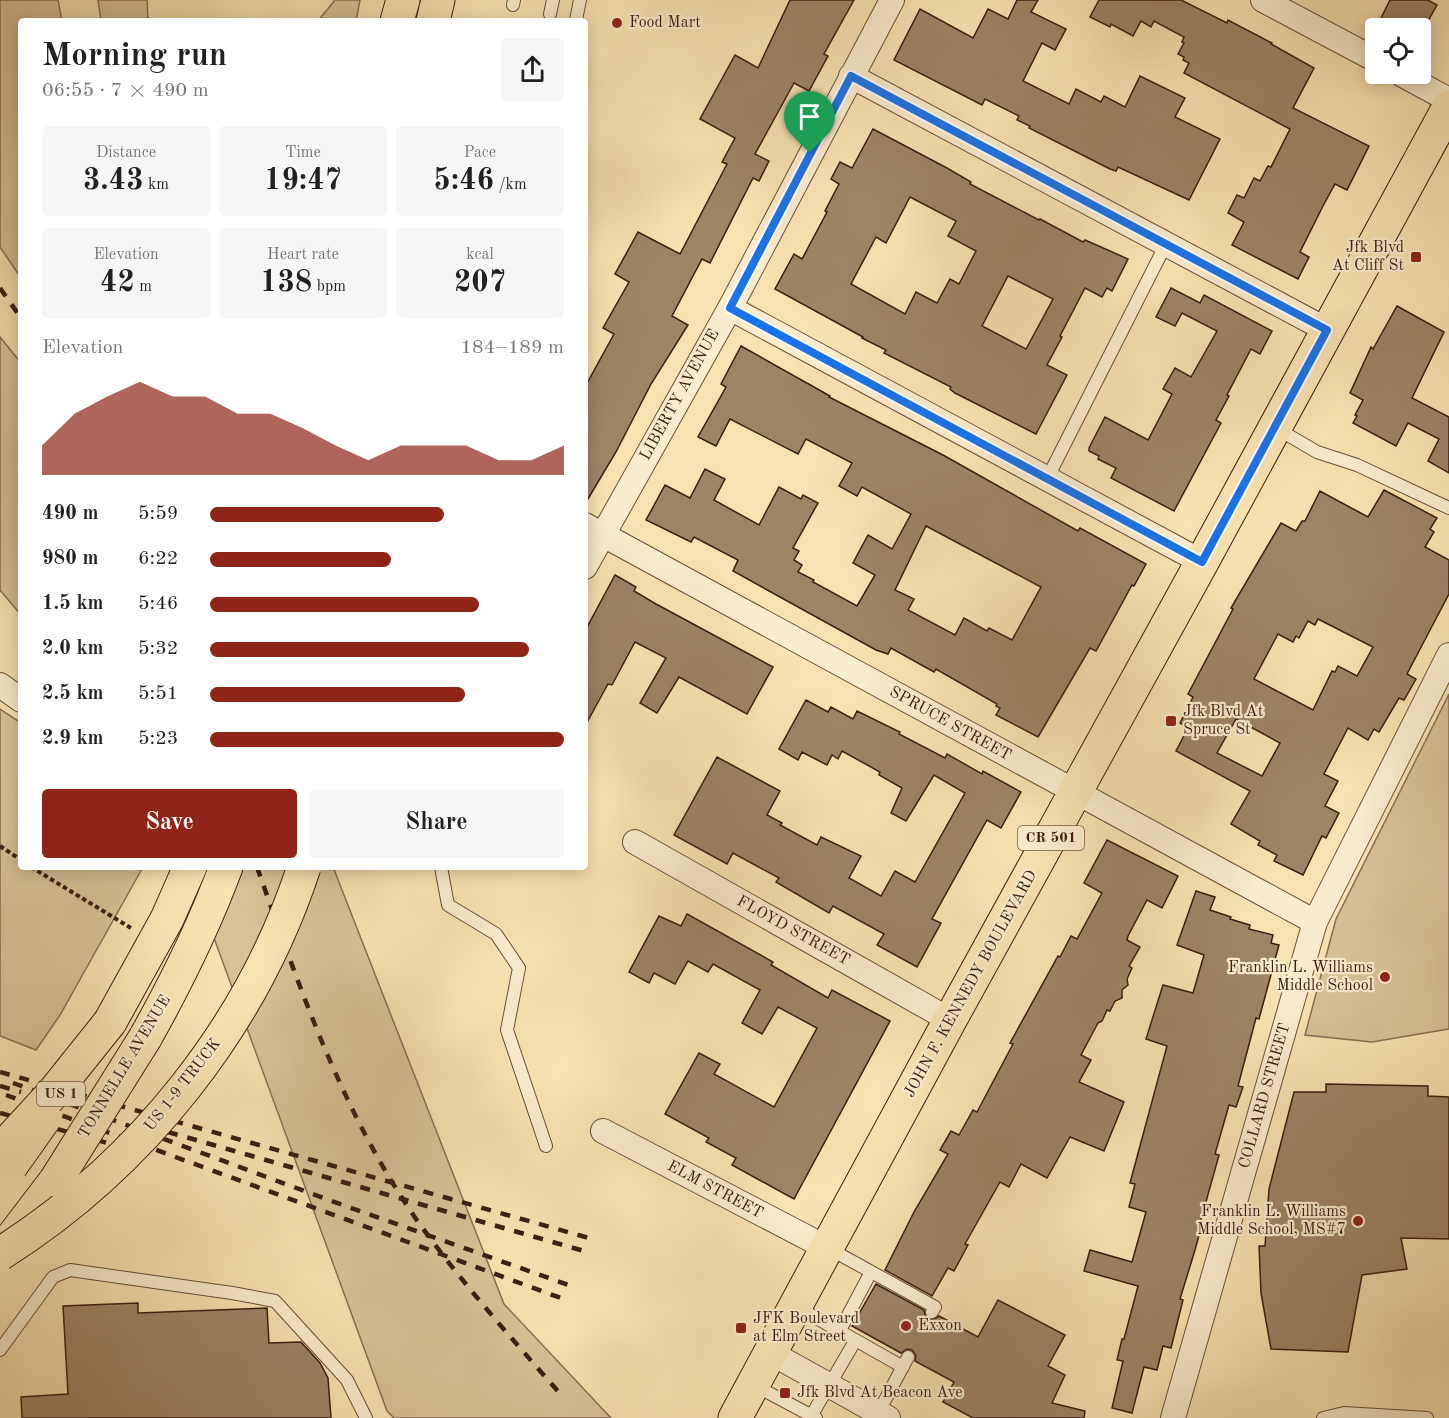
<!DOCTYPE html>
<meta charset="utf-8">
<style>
body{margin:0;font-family:"Old Standard TT",serif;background:#f6f6f6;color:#202124;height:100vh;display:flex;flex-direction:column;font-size:22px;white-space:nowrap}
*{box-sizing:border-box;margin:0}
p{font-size:20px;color:#757577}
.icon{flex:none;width:33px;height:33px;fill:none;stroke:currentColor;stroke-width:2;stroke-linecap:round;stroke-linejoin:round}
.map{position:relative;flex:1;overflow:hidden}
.sheet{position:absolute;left:18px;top:18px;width:570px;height:852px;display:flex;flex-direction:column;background:#fff;border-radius:6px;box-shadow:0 3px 15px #0003}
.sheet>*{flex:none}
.tools{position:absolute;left:1365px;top:18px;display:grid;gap:12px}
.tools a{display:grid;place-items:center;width:66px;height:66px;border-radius:6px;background:#fff;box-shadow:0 3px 15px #0003;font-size:30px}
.pin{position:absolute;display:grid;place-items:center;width:51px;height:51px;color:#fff;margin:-62px -26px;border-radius:50% 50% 50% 0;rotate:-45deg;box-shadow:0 0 6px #0007}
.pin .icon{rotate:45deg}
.round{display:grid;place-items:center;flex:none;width:63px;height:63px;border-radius:6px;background:#f6f6f6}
.summary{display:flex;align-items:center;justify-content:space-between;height:102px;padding:0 24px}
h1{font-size:33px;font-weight:600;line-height:45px}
.stats{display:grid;grid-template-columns:repeat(3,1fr);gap:9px;height:102px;padding:6px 24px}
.stats div{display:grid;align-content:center;border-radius:6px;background:#f6f6f6;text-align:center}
.stats b{font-size:30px;font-weight:600}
.stats small{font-size:16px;font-weight:400}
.stats p{font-size:16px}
.chart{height:168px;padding:12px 24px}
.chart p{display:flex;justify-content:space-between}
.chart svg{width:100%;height:108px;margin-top:6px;fill:#8f2418;opacity:.7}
.button{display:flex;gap:12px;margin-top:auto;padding:12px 24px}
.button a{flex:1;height:69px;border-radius:6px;background:#8f2418;color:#fff;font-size:24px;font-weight:600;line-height:69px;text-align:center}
.button a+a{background:#f6f6f6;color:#202124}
ul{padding:0 24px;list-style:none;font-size:20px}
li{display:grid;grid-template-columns:96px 72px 1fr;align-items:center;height:45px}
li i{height:15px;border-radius:8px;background:#8f2418}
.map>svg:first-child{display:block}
.green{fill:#d9c197;stroke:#8a6f54;stroke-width:1.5}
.building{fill:#9e8365;stroke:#3c1d11;stroke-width:1.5;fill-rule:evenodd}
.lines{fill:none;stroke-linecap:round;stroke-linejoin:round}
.service-casing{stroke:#6b4e39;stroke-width:14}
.minor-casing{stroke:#6b4e39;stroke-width:26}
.primary-casing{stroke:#3c1d11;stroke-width:35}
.trunk-casing{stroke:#3c1d11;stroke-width:35}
.path{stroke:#3c1d11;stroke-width:4;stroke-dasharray:4.5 3;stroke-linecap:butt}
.service{stroke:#fbeccd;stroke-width:12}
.minor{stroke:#fbeccd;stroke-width:24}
.primary{stroke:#f9e2b2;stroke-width:33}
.trunk{stroke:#f9e2b2;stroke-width:33}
.rail{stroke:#3c1d11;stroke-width:4.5;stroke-dasharray:10 10;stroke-linecap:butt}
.trunk-bridge-casing{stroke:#3c1d11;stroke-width:35;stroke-linecap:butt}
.motorway-bridge-casing{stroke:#3c1d11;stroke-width:35;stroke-linecap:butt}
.trunk-bridge{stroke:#f9e2b2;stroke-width:33}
.motorway-bridge{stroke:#f9e2b2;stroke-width:33}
.route-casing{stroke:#fff;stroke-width:12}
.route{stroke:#1a73e8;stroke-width:8}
.poi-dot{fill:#8f2418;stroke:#fbeccd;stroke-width:2}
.labels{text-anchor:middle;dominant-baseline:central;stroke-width:4.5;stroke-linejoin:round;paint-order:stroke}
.shield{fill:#fbeccd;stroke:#755b49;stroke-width:1.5}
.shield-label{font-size:15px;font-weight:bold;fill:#3c1d11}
.poi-label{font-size:16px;fill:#3c1d11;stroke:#fbeccd;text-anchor:start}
.street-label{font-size:16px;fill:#3c1d11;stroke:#fbeccd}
</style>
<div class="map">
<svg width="1449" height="1418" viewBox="0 0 1449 1418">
<rect width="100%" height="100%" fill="#f9e2b2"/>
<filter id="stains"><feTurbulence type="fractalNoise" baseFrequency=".00333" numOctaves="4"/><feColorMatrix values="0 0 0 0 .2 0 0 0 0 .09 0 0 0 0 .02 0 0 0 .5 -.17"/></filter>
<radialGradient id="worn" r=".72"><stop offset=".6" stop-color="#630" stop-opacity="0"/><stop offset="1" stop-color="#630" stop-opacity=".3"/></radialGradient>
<g class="green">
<path d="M0,0H58L62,21H21V278L0,247Z"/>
<path d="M98,0H147L148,21H101Z"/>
<path d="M335,0H360L356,21H318Z"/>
<path d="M0,337L21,363V615L0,590Z"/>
<path d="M1449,694V1029L1372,1042L1305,1035L1336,919Z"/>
<path d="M0,709L21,723V867H143L60,1015L36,1050L0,1036Z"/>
<path d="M188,867H333L504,1304L611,1418H394L387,1411Z"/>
</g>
<g class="building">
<path d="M790,0H854L824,54L828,56L809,91L794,83L755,154L769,161L759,181L753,178L710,263L702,259L672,316L688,325L651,384L616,452L585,504V387L614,334L603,328L629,282L615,274L638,232L680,254L727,164L722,162L735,138L700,119L735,55L758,68Z"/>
<path d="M1017,0H1038L1031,12L1066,29L1055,50L1042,43L1023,81L1069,104L1076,89L1101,102L1104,96L1125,107L1140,76L1185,98L1175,117L1220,139L1189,200L1118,167L1116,171L1110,169L1029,128L1030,126L1017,120L1019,116L985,99L982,105L894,60L920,9L973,38L988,9L1008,19Z"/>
<path d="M1099,0H1181L1227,23L1228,20L1272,43L1271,44L1314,68L1293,108L1369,146L1347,190L1335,184L1323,206L1300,252L1309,257L1298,279L1232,245L1244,222L1228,213L1237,195L1244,198L1254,178L1260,181L1268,166L1271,167L1290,129L1184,73L1189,63L1183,60L1184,57L1178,54L1184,43L1182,42L1184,37L1154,21L1151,27L1141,21L1133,36L1111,24L1110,27L1090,17Z"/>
<path d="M1390,0H1428L1437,5L1424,28H1376Z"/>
<path d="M873,129L947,168L971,182L970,184L1039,220L1040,219L1083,242L1085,240L1128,259L1112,291L1107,288L1102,297L1085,288L1060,336L1062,337L1047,365L1067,375L1036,434L955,393L950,389L951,387L884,353L886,350L862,338L863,337L775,289L794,254L802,259L827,212L825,211L839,184L831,179L840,162L852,168ZM910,197L956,221L948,236L976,251L959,284L950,279L937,303L916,292L905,314L851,284L876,237L886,243ZM1008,276L1053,299L1026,349L982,326Z"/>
<path d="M1171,288L1200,303L1204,295L1272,331L1260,354L1251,349L1227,395L1229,396L1216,420L1221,423L1174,511L1111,478L1116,468L1098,459L1099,456L1089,451V448L1105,417L1148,440L1172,394L1163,389L1175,368L1191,377L1217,331L1182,313L1175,326L1156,317Z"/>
<path d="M1397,306L1444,332L1412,398L1449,417V473L1428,461L1439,439L1408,423L1396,446L1353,423L1357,416L1355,415L1363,400L1350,393L1371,347L1373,349Z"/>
<path d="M741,346L830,396L829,397L943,455L1078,531L1080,528L1146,564L1134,586L1132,585L1096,651L1090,648L1038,737L996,715L1000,708L996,706L997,704L936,669L934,672L891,648L888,654L876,650L733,571L738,560L694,537L691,542L646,520L665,485L690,498L705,469L725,479L714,500L759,525L779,487L801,499L803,495L818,503L793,548L799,551L794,560L802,565L798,572L814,580L813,582L857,606L875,575L853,563L868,535L892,549L911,514L862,487L857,496L839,486L852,463L806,439L798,454L730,419L716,446L698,437L726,387L721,384ZM926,526L1041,587L1012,640L989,628L987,631L964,618L955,635L908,610L914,599L895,590Z"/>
<path d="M1384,490L1437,518L1430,529L1434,532L1425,547L1449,560V594L1407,674L1416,679L1404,700L1399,698L1379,732L1374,729L1368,740L1348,728L1324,774L1338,781L1325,806L1339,813L1326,838L1322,836L1303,875L1274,861L1277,855L1258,845L1260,841L1231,824L1250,791L1176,751L1188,728L1180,723L1193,697L1188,694L1233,609L1231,608L1281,523L1296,531L1302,521H1305L1320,491L1368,517ZM1318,619L1373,647L1357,676L1338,666L1335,672L1332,671L1313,710L1254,679L1278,634L1293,642L1296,636L1299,638L1308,621L1315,625ZM1236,719L1280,743L1262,776L1217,753Z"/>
<path d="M615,575L636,587L634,591L656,604L773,667L747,714L679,677L657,713L640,703L666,658L635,642L612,685L608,684L585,726V631Z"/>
<path d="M806,700L828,712L831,707L853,719L857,711L900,732L899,734L945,758L947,754L982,774L983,771L1021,792L1001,828L987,820L932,919L941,923L917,967L877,945L884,934L833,906L829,913L776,882L779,878L733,853L727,864L674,835L717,757L780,791L767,815L782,823L780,825L817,845L821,837L861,856L849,878L881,896L895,871L915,882L965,793L934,775L906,821L891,813L902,788L879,775L880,772L842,751L838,759L832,755L827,765L802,752L798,760L779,749Z"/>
<path d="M1107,840L1178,876L1162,908L1147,900L1128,936L1127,940L1140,947L1129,966L1132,968L1127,979L1128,985L1122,990V998L1115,1001L1110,1011L1107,1010L1102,1021L1098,1023L1081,1055L1091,1060L1079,1082L1124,1102L1104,1151L1070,1137L1047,1178L1021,1164L1009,1187L1000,1182L965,1244L968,1245L954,1271L948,1268L932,1296L885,1270L914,1212L948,1154L940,1150L951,1131L959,1135L973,1110L977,1112L1013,1044L1010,1043L1058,956L1060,957L1071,936L1077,939L1102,893L1084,883Z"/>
<path d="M1196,891L1215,897L1210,910L1231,917L1230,919L1250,925L1249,929L1273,935L1271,943L1279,945L1259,1019L1256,1018L1238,1086L1243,1087L1236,1107L1229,1105L1215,1154L1219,1155L1199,1227L1201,1228L1195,1250L1180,1299L1183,1300L1171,1348L1163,1346L1157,1370L1144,1367L1132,1413L1112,1408L1123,1361L1117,1360L1122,1339H1124L1138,1286L1084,1271L1090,1250L1132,1262L1146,1212L1129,1207L1135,1184L1130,1183L1167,1046L1146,1039L1163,985L1193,993L1204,955L1177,945Z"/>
<path d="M687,914L773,962L771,965L828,998L832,990L890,1021L794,1199L732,1165L736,1158L706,1142L709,1138L665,1114L699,1053L720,1064L714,1074L774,1107L817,1028L778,1007L762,1034L742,1023L760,990L713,964L708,972L688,961L675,984L654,973L649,983L629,972L659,916L681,926Z"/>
<path d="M1326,1084L1428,1086V1096L1449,1097V1239L1401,1238L1407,1269L1362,1275L1348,1352L1271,1349L1261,1293L1259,1246H1265L1269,1189L1294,1092H1326Z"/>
<path d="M876,1284L924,1310L925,1315L928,1319H935L939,1316L978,1337L998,1300L1065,1335L1048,1366L1065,1375L1052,1403L1085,1411L1084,1418H973L943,1402L954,1382L915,1361L916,1356L912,1350L907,1349L901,1353L852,1326Z"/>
<path d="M138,1303V1313L267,1308L269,1343L301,1342L320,1363L328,1378L331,1418H22L21,1397L68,1394L63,1306Z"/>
</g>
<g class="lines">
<defs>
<g id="service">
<path d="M513,5L514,0"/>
<path d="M550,14L553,0"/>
<path d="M576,20L580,0"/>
<path d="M1276,428L1317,452L1357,465L1449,508"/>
<path d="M1047,479L1166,244"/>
<path d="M441,867L448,905L496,934L519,968L507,1030L546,1146"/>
<path d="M828,1248L935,1307L932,1312"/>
<path d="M797,1307L903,1367"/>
<path d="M839,1332L871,1272"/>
<path d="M0,1350L53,1277L70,1270L232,1293L275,1301L347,1380L366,1418"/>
<path d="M754,1385L816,1418"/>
<path d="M878,1413L908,1357"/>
<path d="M810,1418L855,1341"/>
<path d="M1323,1418L1344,1413L1427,1418"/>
</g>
<g id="minor">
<path d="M1263,0L1376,60"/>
<path d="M1401,74L1449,100"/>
<path d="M851,76L1327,330"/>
<path d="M730,308L1202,562"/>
<path d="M585,525L1315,922"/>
<path d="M585,567L730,308L892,0"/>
<path d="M0,685L21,700"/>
<path d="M635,842L950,1020"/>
<path d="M603,1131L827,1248"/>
<path d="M771,1353L888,1418"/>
<path d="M1173,1418L1315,922L1449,655"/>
</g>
<path id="primary" d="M735,1418L950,1020L1202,562L1449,107"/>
<g id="trunk">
<path d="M397,21L403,0"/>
<path d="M433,21L438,0"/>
<path d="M110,1022L167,919L190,867"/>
<path d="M145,1038C176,983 204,926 226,867"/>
<path d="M5,1247L56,1180"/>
</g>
</defs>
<use href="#service" class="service-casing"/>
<use href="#minor" class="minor-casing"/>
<use href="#primary" class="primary-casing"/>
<use href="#trunk" class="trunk-casing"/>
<g class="path">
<path d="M0,846L21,860"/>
<path d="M31,867L131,928"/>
</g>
<use href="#service" class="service"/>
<use href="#minor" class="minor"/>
<use href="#primary" class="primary"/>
<use href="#trunk" class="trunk"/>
<g class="rail">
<path d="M0,288L21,318"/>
<path d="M257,867C300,989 342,1112 416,1219C461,1282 513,1340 564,1398"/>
<path d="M0,1072L589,1238"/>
<path d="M13,1083L326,1199L574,1287"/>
<path d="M0,1086L21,1092"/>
<path d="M6,1095L569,1301"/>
<path d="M0,1113L136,1151"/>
<path d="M168,1132L584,1251"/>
</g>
<defs>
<g id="trunk-bridge">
<path d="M11,1166L45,1118"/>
<path d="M56,1180L145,1038"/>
</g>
<g id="motorway-bridge">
<path d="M0,1151L54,1092L110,1022"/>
<path d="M0,1254C141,1165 252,1026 304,867"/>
</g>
</defs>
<use href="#trunk-bridge" class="trunk-bridge-casing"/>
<use href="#motorway-bridge" class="motorway-bridge-casing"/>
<use href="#trunk-bridge" class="trunk-bridge"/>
<use href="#motorway-bridge" class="motorway-bridge"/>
</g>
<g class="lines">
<defs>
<path id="route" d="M851,76L1327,330L1202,562L730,308Z"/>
</defs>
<use href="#route" class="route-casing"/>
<use href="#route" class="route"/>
</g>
<g class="poi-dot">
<circle cx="617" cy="23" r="6"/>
<rect x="1410" y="251" width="12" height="12" rx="3"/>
<rect x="1165" y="715" width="12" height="12" rx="3"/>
<circle cx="1385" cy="977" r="6"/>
<circle cx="1358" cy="1221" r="6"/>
<circle cx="906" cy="1326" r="6"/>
<rect x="735" y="1322" width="12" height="12" rx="3"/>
<rect x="779" y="1387" width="12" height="12" rx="3"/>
</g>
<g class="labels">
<g class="shield">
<rect x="1018" y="826" width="66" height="24" rx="4.5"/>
<rect x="37" y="1082" width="48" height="24" rx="4.5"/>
</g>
<g class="shield-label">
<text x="1051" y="838">CR 501</text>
<text x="61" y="1094">US 1</text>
</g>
<g class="poi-label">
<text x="629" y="23">Food Mart</text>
<text x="1404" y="248" text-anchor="end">Jfk Blvd<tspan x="1404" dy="18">At Cliff St</tspan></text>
<text x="1183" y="712">Jfk Blvd At<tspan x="1183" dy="18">Spruce St</tspan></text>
<text x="1373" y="968" text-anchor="end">Franklin L. Williams<tspan x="1373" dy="18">Middle School</tspan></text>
<text x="1346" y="1212" text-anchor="end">Franklin L. Williams<tspan x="1346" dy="18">Middle School, MS#7</tspan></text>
<text x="753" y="1319">JFK Boulevard<tspan x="753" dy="18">at Elm Street</tspan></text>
<text x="918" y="1326">Exxon</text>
<text x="797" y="1393">Jfk Blvd At Beacon Ave</text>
</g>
<g class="street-label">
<text transform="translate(680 395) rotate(-61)">LIBERTY AVENUE</text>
<text transform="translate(950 724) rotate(29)">SPRUCE STREET</text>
<text transform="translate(793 931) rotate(29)">FLOYD STREET</text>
<text transform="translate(971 984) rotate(-61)">JOHN F. KENNEDY BOULEVARD</text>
<text transform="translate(125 1067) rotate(-59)">TONNELLE AVENUE</text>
<text transform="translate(183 1085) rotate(-52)">US 1-9 TRUCK</text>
<text transform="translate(1265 1096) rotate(-74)">COLLARD STREET</text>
<text transform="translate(715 1190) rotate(28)">ELM STREET</text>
</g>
</g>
<rect width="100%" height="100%" filter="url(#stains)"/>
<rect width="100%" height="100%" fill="url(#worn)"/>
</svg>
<div class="tools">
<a><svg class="icon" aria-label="locate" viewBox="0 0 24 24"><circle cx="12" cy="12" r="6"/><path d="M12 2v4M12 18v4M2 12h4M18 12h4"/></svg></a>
</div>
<div class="pin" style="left:810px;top:153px;background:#1e9e55"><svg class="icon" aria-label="arrive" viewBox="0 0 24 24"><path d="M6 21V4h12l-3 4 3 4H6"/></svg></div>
<section class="sheet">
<div class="summary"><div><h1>Morning run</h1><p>06:55 · 7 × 490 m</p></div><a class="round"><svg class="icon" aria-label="share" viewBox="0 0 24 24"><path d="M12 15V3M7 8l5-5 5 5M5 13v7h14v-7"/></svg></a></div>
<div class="stats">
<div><p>Distance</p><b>3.43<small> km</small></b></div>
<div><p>Time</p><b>19:47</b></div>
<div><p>Pace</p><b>5:46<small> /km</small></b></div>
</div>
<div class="stats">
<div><p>Elevation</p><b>42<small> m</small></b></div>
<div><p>Heart rate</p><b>138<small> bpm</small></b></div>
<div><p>kcal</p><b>207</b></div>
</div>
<div class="chart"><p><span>Elevation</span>184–189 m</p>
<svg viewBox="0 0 160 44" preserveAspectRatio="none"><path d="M0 44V32L10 19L20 12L30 6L40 12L50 12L60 19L70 19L80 25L90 32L100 38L110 32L120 32L130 32L140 38L150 38L160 32V44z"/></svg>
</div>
<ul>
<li><b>490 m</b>5:59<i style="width:66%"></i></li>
<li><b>980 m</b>6:22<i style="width:51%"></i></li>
<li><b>1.5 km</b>5:46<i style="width:76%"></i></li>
<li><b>2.0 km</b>5:32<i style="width:90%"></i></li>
<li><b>2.5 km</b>5:51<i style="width:72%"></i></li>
<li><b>2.9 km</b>5:23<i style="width:100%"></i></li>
</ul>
<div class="button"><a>Save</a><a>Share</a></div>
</section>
</div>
